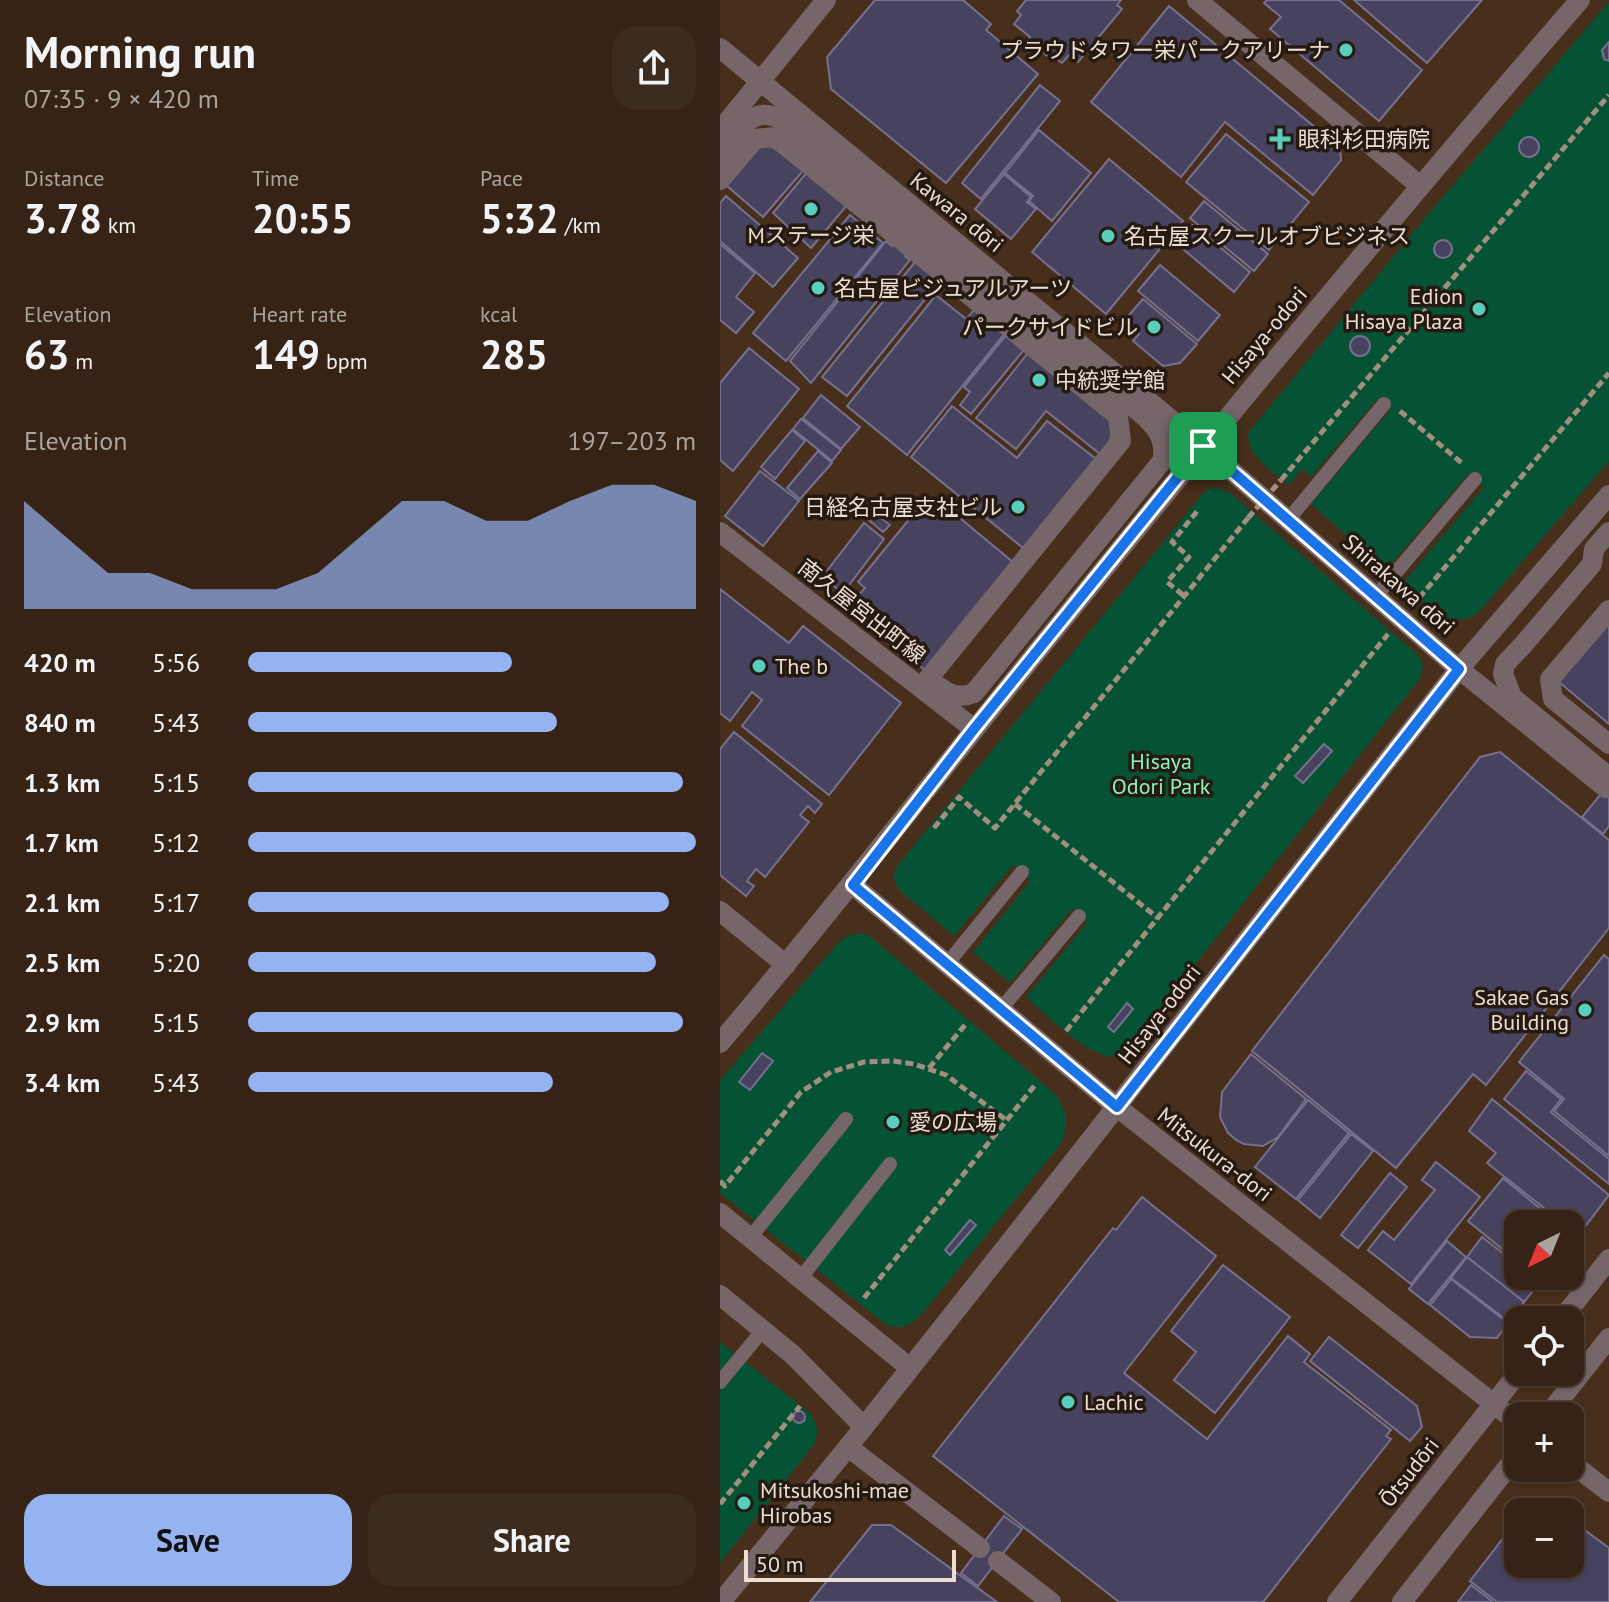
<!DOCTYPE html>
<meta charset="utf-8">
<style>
body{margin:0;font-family:"PT Sans","Noto Sans JP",sans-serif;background:#3d2b1e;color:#f1f3f6;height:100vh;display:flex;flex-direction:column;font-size:30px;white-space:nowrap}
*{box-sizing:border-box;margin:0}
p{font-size:26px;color:#aaa4a0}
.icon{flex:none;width:44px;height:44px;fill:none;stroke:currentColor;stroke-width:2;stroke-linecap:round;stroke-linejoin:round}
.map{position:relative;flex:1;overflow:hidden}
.sheet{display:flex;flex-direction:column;background:#362315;width:720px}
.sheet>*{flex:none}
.needle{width:52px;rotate:223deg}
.tools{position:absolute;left:784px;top:1210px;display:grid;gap:16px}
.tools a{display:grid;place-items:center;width:80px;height:80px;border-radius:16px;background:#362315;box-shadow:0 2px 6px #0004,0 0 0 2px #504034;font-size:40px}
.scale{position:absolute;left:24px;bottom:20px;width:212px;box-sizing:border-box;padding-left:8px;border:4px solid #eeded2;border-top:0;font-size:22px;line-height:28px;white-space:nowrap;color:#eeded2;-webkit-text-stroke:6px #251a12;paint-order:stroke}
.pin{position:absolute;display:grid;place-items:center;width:68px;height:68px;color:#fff;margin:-34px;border-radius:16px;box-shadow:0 4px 12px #0006}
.round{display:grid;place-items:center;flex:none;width:84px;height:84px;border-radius:24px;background:#3d2b1e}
.headline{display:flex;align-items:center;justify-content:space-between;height:136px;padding:0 24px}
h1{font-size:44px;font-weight:600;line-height:60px}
.metrics{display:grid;grid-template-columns:repeat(3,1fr);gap:12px;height:136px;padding:8px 24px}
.metrics div{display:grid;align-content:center}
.metrics b{font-size:40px;font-weight:600}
.metrics small{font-size:22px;font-weight:400}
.metrics p{font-size:22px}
.chart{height:224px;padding:16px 24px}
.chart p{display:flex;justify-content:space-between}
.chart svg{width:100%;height:144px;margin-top:8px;fill:#95b2f1;opacity:.7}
.cta{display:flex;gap:16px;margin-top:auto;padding:16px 24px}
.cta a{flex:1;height:92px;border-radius:24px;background:#95b2f1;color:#111;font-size:32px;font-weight:600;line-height:92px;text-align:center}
.cta a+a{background:#3d2b1e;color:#f1f3f6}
ul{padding:0 24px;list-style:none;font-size:26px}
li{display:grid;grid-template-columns:128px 96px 1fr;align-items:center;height:60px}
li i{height:20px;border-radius:10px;background:#95b2f1}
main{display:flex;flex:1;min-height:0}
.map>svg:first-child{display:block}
.green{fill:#065235}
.building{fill:#47425e;stroke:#767190;stroke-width:2}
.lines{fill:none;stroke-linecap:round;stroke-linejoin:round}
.path{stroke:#a28e7f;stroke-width:5;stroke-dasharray:8 4;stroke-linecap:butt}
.service{stroke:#76666a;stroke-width:14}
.pedestrian{stroke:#76666a;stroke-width:20}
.minor{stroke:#76666a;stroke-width:20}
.tertiary{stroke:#76666a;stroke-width:20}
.path-bridge{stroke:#a28e7f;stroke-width:5;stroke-dasharray:8 4;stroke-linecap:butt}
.route-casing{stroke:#fff;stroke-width:16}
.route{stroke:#1a73e8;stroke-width:10}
.poi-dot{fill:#5acebc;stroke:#251a12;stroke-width:3}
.labels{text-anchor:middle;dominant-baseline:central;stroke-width:7;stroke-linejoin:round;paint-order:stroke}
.poi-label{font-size:22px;fill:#eeded2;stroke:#251a12;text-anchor:start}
.street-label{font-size:22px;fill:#eeded2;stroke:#251a12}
.park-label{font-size:22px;fill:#89f4be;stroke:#251a12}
</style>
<main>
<section class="sheet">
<div class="headline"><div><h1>Morning run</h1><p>07:35 · 9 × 420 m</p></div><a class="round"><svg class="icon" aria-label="share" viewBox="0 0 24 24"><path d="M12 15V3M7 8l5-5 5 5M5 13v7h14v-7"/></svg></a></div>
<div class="metrics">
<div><p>Distance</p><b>3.78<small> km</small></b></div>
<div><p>Time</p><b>20:55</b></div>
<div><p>Pace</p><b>5:32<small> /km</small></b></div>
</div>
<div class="metrics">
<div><p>Elevation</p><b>63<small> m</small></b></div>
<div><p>Heart rate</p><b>149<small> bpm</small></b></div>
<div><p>kcal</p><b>285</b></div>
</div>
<div class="chart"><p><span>Elevation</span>197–203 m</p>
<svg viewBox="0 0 160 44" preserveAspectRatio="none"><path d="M0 44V11L10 22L20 33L30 33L40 38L50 38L60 38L70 33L80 22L90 11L100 11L110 17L120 17L130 11L140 6L150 6L160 11V44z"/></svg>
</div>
<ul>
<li><b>420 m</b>5:56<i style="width:59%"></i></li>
<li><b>840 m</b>5:43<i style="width:69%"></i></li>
<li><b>1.3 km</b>5:15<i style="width:97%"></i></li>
<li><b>1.7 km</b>5:12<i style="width:100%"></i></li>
<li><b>2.1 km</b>5:17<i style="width:94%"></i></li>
<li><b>2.5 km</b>5:20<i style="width:91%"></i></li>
<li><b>2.9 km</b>5:15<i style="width:97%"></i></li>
<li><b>3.4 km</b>5:43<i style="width:68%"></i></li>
</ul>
<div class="cta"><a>Save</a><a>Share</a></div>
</section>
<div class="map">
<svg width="889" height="1602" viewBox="0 0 889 1602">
<rect width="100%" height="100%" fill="#482f1c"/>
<g class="green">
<path d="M889,2V461L759,612C729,634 706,603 683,583L764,487L748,474L666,570L591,504L670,410L657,399L591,477L582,469L569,485C551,470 528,457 528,433L705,218Z"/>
<path d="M495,487L510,493L697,654L703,665L701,677L420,1035C415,1040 409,1051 403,1054C377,1069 325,1013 306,997L367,923L352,909L290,983L253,952L311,880L293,865L234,936L178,889L173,876L178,865L486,490Z"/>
<path d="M141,933L151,937L336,1095C348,1114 350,1126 339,1146L201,1315C190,1326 183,1329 168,1326L0,1193V1080L118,943L127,936Z"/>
<path d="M0,1342L90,1413C97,1424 99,1430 95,1443L0,1563Z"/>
</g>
<g class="building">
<path d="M155,0H243L271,24L266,30L318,74L226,183L111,89L107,57Z"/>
<path d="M306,0H401L397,5L402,9L358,62L349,55L342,63L334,57L332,60L308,40L310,37L294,24L301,15L297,11Z"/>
<path d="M547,0H619L702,70L659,121L550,29L561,17L544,3Z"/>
<path d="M634,0H762L707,63Z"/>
<path d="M449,6L620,148L621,160L593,195L505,122L461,177L371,102Z"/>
<path d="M889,42V61L884,59L882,50Z"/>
<path d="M320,85L340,101L261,199L242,183Z"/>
<path d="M319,130L371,173L332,221L309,201L313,196L285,173Z"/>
<path d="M506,134L589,202L549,250L466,182Z"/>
<circle cx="809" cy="147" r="10"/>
<path d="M35,139L88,165L43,217L0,180Z"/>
<path d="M389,159L463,221L386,314L312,252Z"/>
<path d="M88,171L128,204L91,248L53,213Z"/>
<path d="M284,174L311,197L307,202L316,209L291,239L255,209Z"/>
<path d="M6,196L78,258L53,287L0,241V203Z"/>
<path d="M484,201L548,254L534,271L470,218Z"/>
<path d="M130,215L163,243L66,361L33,333Z"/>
<path d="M473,225L530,272L514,292L457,244Z"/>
<path d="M177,239L190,250L185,256L190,260L91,383L70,361L166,241L172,246Z"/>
<circle cx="723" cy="249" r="9"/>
<path d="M0,244L35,273L16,297L34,312L16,333L0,320Z"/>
<path d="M199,257L224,276L127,396L102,377Z"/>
<path d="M440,265L500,315L478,341L418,291Z"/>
<path d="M216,295L246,319L256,308L286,332L187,455L127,406Z"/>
<path d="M423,299L477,344L460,363L443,366L413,341L419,334L404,321Z"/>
<path d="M290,330L308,345L251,414L240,405L250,392L244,387Z"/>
<circle cx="640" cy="346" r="10"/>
<path d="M29,348L79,389L13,471L0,460V383Z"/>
<path d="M312,348L397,417L385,458L326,411L296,449L256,418Z"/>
<path d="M101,395L140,427L121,449L83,418Z"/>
<path d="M232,406L297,458L327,421L380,462L308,552L191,457Z"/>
<path d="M81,419L121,450L112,461L73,429Z"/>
<path d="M72,430L85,441L55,479L41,467Z"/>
<path d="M98,451L112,463L80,499L67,488Z"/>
<path d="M40,471L79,501L43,546L5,516Z"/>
<path d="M217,499L294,563L206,671L128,607L145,588L138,582L195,512L202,517Z"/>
<path d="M151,510L170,525L163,532L145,517Z"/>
<path d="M144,523L164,539L123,593L102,577Z"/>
<path d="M0,589L69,643L83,626L181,703L109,795L22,726L42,700L32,692L10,721L0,713Z"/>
<path d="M889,611V724L833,677Z"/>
<path d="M14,732L102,804L95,813L88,806L80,815L89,822L45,877L36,869L27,881L34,886L26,896L0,875V749Z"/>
<path d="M604,744L612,751L583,783L575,776Z"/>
<path d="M780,752L889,840V928L766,1085L753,1074L676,1168L532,1051L760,757Z"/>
<path d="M889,784V826L883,834L862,817Z"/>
<path d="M884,955L889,959V1156L834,1111L844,1099L799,1062Z"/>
<path d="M407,1003L413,1009L394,1032L388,1027Z"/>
<path d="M42,1053L53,1061L30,1090L19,1082Z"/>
<path d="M531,1054L586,1099L558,1137L543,1146L524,1144L516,1140L508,1133L500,1117L502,1092Z"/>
<path d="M806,1071L841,1099L831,1112L889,1159V1184L784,1099Z"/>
<path d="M772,1099L889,1195L858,1236L850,1229V1224H844L767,1163L776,1153L749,1131Z"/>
<path d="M588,1100L629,1133L576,1199L535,1167Z"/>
<path d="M631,1134L653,1151L600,1218L578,1200Z"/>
<path d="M716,1162L760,1197L691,1284L648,1250L663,1231L674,1240L715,1190L702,1180Z"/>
<path d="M670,1173L687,1187L638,1248L621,1235Z"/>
<path d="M783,1178L839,1224H798V1262L748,1221Z"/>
<path d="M422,1197L496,1256L404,1373L487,1439L568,1336L590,1354L584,1362L671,1430L666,1436L671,1439L543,1602H399L213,1456L393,1228L396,1230Z"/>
<path d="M250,1220L256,1225L230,1255L225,1250Z"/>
<path d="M762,1237L798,1265V1276H812L820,1282L804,1302L747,1257Z"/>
<path d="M727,1241L746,1257L708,1304L689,1289Z"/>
<path d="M747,1257L804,1302L789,1322L731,1278Z"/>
<path d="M503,1265L570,1317L495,1413L454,1380L476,1352L451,1331Z"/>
<path d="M731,1279L788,1323L777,1338L750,1337L710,1305Z"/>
<path d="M609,1337L697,1406L702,1427L690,1441L590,1361Z"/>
<circle cx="79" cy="1417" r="6"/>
<path d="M831,1504L841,1512H805Z"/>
<path d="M284,1516L302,1529L258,1586L241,1573Z"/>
<path d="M798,1519V1564H850V1519L889,1548V1602H777L750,1581Z"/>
<path d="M152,1525H171L277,1602H90Z"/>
<path d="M751,1585L773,1602H738Z"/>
</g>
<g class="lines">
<g class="path">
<path d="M680,411L743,464"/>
<path d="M561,480L889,95"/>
<path d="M463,595L447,582L469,557L452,542L479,509"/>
<path d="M699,598L889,373"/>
<path d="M295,804L438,918"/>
<path d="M214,828L239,797L275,828L528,518"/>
<path d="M346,1031L668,634"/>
<path d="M209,1068L245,1025"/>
<path d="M0,1181L5,1186L81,1092L111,1072L144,1062L173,1061L194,1064L226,1075L286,1120"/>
<path d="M144,1298L315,1085"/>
<path d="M0,1504L80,1406"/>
</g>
<g class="service">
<path d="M568,520L664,404"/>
<path d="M656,596L755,479"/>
<path d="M227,964L302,872"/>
<path d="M281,1009L359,916"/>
<path d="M30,1238L126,1119"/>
<path d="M80,1279L170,1164"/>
<path d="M0,1382L43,1330"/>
</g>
<g class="pedestrian">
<path d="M0,156C17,134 31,102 62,120L423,415C438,429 445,438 443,460L254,693C235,701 223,690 208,679L401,441L398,416L55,137L35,139L0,180"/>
<path d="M889,532L874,549L872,564L803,645L785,664L783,674L792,697L889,777"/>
<path d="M889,610L830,679L833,699L889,744"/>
</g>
<g class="minor">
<path d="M477,0L699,185"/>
<path d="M0,48L483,446L739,669L886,788"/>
<path d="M0,131L106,0"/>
<path d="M0,532L254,729"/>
<path d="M0,911L66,965"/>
<path d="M0,1213L190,1368"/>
<path d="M0,1295L73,1355L144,1427"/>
<path d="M128,1447L260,1548"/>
<path d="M278,1561L331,1602"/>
</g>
<g class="tertiary">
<path d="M133,885L397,1107L798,1423"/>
<path d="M0,1043C103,922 200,797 299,674C483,446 668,221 860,0"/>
<path d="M841,1320L889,1259"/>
<path d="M827,1416L889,1338"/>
<path d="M850,1462L889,1492"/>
<path d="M1,1602L128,1447L361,1152L739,669L889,495"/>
<path d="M617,1602L799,1372"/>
<path d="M682,1602L798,1454"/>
</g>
<path class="path-bridge" d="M528,518L561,480"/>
</g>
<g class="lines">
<defs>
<path id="route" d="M483,446L739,669L397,1107L133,885L254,729Z"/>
</defs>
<use href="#route" class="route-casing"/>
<use href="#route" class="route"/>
</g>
<g class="poi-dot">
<circle cx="626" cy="50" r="8"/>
<path d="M556 127h8v8h8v8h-8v8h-8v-8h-8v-8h8z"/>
<circle cx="91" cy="209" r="8"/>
<circle cx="388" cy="236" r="8"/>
<circle cx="98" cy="288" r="8"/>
<circle cx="759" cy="309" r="8"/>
<circle cx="434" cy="327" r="8"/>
<circle cx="319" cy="380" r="8"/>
<circle cx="298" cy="507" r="8"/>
<circle cx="39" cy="666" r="8"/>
<circle cx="865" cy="1010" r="8"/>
<circle cx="173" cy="1122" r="8"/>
<circle cx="348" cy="1402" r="8"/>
<circle cx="24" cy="1503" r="8"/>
</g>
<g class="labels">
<g class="poi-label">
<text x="610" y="50" text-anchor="end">プラウドタワー栄パークアリーナ</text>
<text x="578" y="139">眼科杉田病院</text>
<text x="91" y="235" text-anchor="middle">Mステージ栄</text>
<text x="404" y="236">名古屋スクールオブビジネス</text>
<text x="114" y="288">名古屋ビジュアルアーツ</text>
<text x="743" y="296" text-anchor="end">Edion<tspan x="743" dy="25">Hisaya Plaza</tspan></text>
<text x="418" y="327" text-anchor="end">パークサイドビル</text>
<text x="335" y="380">中統奨学館</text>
<text x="282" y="507" text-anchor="end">日経名古屋支社ビル</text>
<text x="55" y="666">The b</text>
<text x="849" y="997" text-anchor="end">Sakae Gas<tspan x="849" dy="25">Building</tspan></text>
<text x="189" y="1122">愛の広場</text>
<text x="364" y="1402">Lachic</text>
<text x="40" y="1490">Mitsukoshi-mae<tspan x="40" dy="25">Hirobas</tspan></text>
</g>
<g class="street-label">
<text transform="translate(237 212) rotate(39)">Kawara dōri</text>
<text transform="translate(544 335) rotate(-50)">Hisaya-odori</text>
<text transform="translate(679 584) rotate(41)">Shirakawa dōri</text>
<text transform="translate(142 611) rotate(38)">南久屋宮出町線</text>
<text transform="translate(439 1014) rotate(-52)">Hisaya-odori</text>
<text transform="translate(495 1154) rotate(38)">Mitsukura-dori</text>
<text transform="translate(689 1472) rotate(-52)">Ōtsudōri</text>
</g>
<g class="park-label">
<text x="441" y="761">Hisaya<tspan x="441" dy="25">Odori Park</tspan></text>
</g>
</g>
</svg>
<div class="tools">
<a><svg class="needle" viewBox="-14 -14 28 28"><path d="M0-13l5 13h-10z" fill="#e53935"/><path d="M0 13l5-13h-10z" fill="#aaa4a0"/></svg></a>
<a><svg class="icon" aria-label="locate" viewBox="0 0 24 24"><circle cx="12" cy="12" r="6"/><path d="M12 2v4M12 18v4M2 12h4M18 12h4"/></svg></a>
<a>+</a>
<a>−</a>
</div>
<div class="scale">50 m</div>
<div class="pin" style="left:483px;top:446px;background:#1e9e55"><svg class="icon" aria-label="arrive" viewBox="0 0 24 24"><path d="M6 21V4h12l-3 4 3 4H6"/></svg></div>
</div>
</main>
